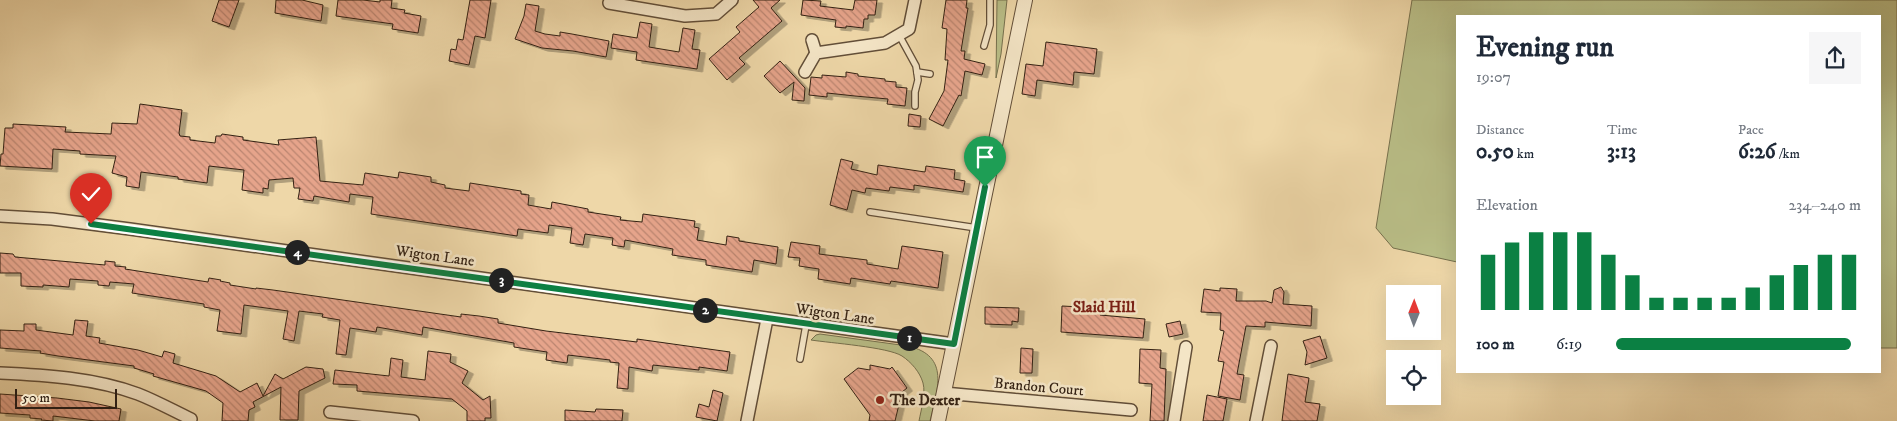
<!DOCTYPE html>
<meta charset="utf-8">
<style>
body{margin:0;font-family:"IM FELL DW Pica",serif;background:#f6f6f7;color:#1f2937;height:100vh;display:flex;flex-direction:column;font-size:19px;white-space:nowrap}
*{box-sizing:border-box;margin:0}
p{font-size:16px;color:#747a83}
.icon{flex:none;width:28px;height:28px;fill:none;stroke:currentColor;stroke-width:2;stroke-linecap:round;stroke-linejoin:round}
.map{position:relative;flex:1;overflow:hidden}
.drawer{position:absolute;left:1456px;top:15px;width:425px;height:358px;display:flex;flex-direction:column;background:#fff;border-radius:0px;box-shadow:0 5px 20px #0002}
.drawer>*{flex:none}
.needle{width:32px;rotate:1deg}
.controls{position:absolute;left:1386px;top:285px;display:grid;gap:10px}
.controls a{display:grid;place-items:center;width:55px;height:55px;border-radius:0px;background:#fff;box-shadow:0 5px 20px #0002;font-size:25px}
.scale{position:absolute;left:15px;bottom:12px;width:102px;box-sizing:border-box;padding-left:5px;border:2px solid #332113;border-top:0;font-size:14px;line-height:18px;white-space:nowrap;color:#332113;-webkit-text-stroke:4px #f4e5c6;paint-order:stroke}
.pin{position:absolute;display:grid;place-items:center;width:42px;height:42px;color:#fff;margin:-51px -21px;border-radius:50% 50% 50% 0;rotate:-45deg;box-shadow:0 0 5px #0007}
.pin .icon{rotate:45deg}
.km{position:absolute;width:25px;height:25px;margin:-12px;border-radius:50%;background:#222;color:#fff;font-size:14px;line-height:25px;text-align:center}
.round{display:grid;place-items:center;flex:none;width:52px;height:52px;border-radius:0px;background:#f6f6f7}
.head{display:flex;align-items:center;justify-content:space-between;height:85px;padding:0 20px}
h1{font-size:28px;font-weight:800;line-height:38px}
.stats{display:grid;grid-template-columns:repeat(3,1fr);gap:8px;height:85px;padding:5px 20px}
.stats div{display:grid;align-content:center}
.stats b{font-size:21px;font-weight:800}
.stats small{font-size:14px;font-weight:400}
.stats p{font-size:14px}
.chart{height:140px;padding:10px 20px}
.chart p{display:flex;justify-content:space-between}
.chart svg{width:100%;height:90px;margin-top:5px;stroke:#0b8043;stroke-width:6}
ul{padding:0 20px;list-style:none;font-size:16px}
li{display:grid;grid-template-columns:80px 60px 1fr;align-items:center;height:38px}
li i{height:12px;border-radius:6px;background:#0b8043}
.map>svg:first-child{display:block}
.green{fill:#b9be87;stroke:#76704d}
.building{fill:url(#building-back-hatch);stroke:#332113;filter:url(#shadow)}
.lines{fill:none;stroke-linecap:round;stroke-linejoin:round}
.service-casing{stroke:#624e38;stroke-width:8}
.minor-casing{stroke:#624e38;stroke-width:14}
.tertiary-casing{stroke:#624e38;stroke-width:16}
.service{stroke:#f4e5c6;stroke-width:5.5}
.minor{stroke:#f4e5c6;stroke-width:11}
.tertiary{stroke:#f4e5c6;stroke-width:14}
.route-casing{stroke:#fff;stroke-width:10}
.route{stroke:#0b8043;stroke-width:6}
.poi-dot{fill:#8f2418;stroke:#f4e5c6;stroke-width:2}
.labels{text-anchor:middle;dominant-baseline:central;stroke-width:5;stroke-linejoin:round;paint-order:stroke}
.street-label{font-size:15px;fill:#332113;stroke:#f4e5c6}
.poi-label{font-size:15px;font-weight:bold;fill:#332113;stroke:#f4e5c6;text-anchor:start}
.neighbourhood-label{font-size:16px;font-weight:bold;fill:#7a1f14;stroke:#f4e5c6}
</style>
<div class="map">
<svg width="1897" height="421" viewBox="0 0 1897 421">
<defs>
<pattern id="building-back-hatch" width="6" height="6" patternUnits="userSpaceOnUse" patternTransform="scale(1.25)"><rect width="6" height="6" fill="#e6a48b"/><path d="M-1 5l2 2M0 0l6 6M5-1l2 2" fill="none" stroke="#bb8570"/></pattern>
<filter id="shadow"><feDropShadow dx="5.5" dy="3" stdDeviation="0" flood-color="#0004"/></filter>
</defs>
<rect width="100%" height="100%" fill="#eed7a8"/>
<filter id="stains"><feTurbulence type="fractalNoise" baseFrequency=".004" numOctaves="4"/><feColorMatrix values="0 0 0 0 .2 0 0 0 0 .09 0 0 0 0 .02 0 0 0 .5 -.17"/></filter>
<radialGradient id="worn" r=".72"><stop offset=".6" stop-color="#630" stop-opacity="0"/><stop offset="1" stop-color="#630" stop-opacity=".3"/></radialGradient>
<g class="green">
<path d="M997,0H1007L1001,54L996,78Z"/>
<path d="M1412,0H1897V348H1880V16H1458L1457,262L1393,248L1376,228Z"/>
<path d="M820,334L908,346C951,356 937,390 930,421H919C921,410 926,394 923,383C920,372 911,362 902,356C888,347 830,343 811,340L816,335Z"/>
</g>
<g class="building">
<path d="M219,0H239L229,27L212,21Z"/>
<path d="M276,0H302L323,5L321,21L275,13Z"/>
<path d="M338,0H363L380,2V0H392L391,8L405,10L404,13L421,16L418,33L392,29L393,24L336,16Z"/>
<path d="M470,0H491L485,38L475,36L469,65L449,61L451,49L456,50L458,39L463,40Z"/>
<path d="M753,0H780L771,8L782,21L739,58L745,64L727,80L709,59L740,32L736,27L759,7Z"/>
<path d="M803,0L821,1L820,6L853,10L855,0H877L875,15H868V19H864L863,28L846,26V28L835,27L836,20L801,15Z"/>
<path d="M946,0H967L966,8H968L961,51H965L964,59L985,64L982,75L965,71L961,96L959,95L943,126L929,119L944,91L948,60H945L947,29L942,28Z"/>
<path d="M526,4L539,6L535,31L545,34L560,36V32L572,34L609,41L606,57L573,51L542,48L515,39L524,16Z"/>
<path d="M640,22L652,24L649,47L679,52L683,28L695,30L692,49L700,50L697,69L636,60L637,52L611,48L613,34L637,38Z"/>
<path d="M1046,42L1097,49L1094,74L1074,72L1073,85L1037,80L1035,96L1022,94L1026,64L1043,66Z"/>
<path d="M780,61L805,88L804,101L792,100L794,82L780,93L764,76Z"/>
<path d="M846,72L858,74V76L885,79V81L896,82V87L907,88L905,106L887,104L888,99L855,96L827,93V97L809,95L811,77L822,78V75L846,77Z"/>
<path d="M140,104L182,110L179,133L180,136L190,137V140L215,143L216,136H221L222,134L243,137V140L279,145L278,140L316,137L320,181L363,185L365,173L398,178L399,172L431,177V182L445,185V188L469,191L470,183L521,191V194L529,195L528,205L551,209L552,202L588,209V212L621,217L620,220L642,222L643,214L695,221L694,227L699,228L697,240L726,245L727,236L739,238V241L778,247L776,264L754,260L752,272L706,265V260L672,255L673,249L625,240L624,247L612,245L613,238L585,234L583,245L570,243L572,228L549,225L548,233L518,229L517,236L371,214L373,197L350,194L349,202L314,196L313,201L298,199L300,188H294L293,178L269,180L268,189L263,188V193L242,190L244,170L209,166L207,183L178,179V177L141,172L139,188L126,186L127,177L112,173L116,156L80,154V151L53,149L52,169L0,166L1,154H3L5,128H13V124L66,127L65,132L111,134L112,123L137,124Z"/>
<path d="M909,114L921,116L920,127L908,126Z"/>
<path d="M841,159L853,162L851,169L877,175L878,165L925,172L926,166L955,170L954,179L965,181L963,192L914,185V190L890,187L889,191L866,188L865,193L852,190L847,210L830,205Z"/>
<path d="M791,242L820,246L819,254L867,260V264L898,269L902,246L943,252L938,288L891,281L890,284L851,278L850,284L818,279L819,269L799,266L800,258L788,257Z"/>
<path d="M0,253L13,254L15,257L105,265V261L115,262V266L126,267L125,269L208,282L209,278L221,280L220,281L230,283V285L256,289V288L273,290L461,317V314L479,316L498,319V323L546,331L637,342V339L730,352L727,371L699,367V370L653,365L652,371L629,367L628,389L617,388L619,363L610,362V360L568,355L567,363L546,360L547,352L514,347V343L423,327L422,335L377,327L376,332L350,328L346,355L336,354L340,320L322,317L323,314L299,311L294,341L283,339L288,311L244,305L241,334L217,331L220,310L204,307V304L132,293L134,284L110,282L109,286L98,285V281L70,279L69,287L43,285V287L21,286V273H0Z"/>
<path d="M1281,287L1284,292L1283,304L1312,306L1311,326L1265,322V327L1246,326L1237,374L1244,375L1240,400L1218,396L1224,362L1218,361L1224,331L1220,330L1221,313L1201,312L1204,289L1220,291V288L1237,289L1236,301H1266L1272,303L1274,290Z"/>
<path d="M1062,306L1100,308V315L1145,319L1143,338L1061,332Z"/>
<path d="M985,307L1019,308L1018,322L1012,321V325L985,324Z"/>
<path d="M75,320L88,321L86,336L100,338L99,343L138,350L162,357L164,351L175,354L173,363L216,376L240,392L257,383L263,396L275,374L283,379L306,367L323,369L325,378L299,391L298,420H280L281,387L253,402L255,407L249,410L248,421H222L223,403L206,391L153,376L154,374L134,368V366L58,356L40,353L41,351L0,348V330L24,331V324H36V330L73,335Z"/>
<path d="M1180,321L1183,334L1169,337L1166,324Z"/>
<path d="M1320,336L1327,358L1305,365L1307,352L1303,341Z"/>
<path d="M1021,348L1033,349L1032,373H1020Z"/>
<path d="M1140,349L1161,350L1160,368L1166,369L1164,421H1150L1152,384L1139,383Z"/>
<path d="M428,351L451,354L450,362L468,371L462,383L483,400L490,396L491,418H485V421H467V411L452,399L357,391V385L333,384L335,370L389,376L391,358L403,360L401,377L425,380Z"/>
<path d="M870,365L890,369L892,367L907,388L902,392L895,421H869L870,415L844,379L858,368L870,370Z"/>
<path d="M1288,374L1309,378L1305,402L1320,404L1317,421H1282Z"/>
<path d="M713,390L723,393L717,421L696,417L699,404L709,407Z"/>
<path d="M0,394L57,398L89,402L121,409L119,421H95L53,416V421L41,420L42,419L30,418V415L0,413Z"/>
<path d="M1207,395L1227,399L1223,421H1203Z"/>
<path d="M596,409L623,410L622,421H565V410L595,412Z"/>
</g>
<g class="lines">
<defs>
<g id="service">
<path d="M899,35L916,66L918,80L915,92V106"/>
<path d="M984,46L990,25V0"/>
<path d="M917,72L930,74"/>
<path d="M870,212L977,228"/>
<path d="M800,359L806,325"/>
</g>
<g id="minor">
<path d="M609,3L685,16L716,14L732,0"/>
<path d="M812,40L816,53"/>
<path d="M805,72L816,53L885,43L909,29L915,0"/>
<path d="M0,216L52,219L130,229L954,344"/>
<path d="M0,373C45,375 95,378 138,394C156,401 174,411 191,419"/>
<path d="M944,393L1131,410"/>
<path d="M330,412L413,421"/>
<path d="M747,421L767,319"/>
<path d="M1174,421L1186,347"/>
<path d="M1256,421L1271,346"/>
</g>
<path id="tertiary" d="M938,421L1025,0"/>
</defs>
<use href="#service" class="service-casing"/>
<use href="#minor" class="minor-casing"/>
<use href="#tertiary" class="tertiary-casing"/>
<use href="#service" class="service"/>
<use href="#minor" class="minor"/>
<use href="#tertiary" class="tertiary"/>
</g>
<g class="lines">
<defs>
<path id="route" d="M91,224L954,344L985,187"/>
</defs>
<use href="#route" class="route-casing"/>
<use href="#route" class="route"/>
</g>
<circle class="poi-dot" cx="880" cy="400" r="5"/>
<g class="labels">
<g class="street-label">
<text transform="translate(435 256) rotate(8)">Wigton Lane</text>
<text transform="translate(835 314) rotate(8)">Wigton Lane</text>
<text transform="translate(1039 387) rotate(5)">Brandon Court</text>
</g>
<g class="poi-label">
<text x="890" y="400">The Dexter</text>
</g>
<g class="neighbourhood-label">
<text x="1104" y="307">Slaid Hill</text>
</g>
</g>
<rect width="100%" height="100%" filter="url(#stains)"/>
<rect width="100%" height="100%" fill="url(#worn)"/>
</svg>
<div class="controls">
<a><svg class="needle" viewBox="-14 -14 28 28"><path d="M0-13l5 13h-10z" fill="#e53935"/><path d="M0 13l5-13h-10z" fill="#747a83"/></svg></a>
<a><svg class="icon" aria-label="locate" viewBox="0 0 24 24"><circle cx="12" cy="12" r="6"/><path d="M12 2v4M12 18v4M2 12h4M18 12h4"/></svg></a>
</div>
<div class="scale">50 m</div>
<div class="pin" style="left:985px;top:187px;background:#1e9e55"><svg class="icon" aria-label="arrive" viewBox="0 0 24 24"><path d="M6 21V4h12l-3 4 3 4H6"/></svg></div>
<div class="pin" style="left:91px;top:224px;background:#d93025"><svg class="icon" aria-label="check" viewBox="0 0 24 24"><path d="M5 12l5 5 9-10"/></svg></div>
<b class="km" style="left:909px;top:338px">1</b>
<b class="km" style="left:705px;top:310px">2</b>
<b class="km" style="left:501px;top:280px">3</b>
<b class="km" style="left:297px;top:252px">4</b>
<section class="drawer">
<div class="head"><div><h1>Evening run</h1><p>19:07</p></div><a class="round"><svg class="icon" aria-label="share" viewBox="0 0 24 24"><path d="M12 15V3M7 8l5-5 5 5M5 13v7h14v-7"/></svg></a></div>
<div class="stats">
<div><p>Distance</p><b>0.50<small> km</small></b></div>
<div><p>Time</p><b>3:13</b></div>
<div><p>Pace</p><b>6:26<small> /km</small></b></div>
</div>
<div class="chart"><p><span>Elevation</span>234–240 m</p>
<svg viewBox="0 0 160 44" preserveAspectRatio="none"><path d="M5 44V17M15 44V11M25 44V6M35 44V6M45 44V6M55 44V17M65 44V27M75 44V38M85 44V38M95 44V38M105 44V38M115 44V33M125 44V27M135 44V22M145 44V17M155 44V17"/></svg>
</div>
<ul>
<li><b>100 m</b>6:19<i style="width:96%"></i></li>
</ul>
</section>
</div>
